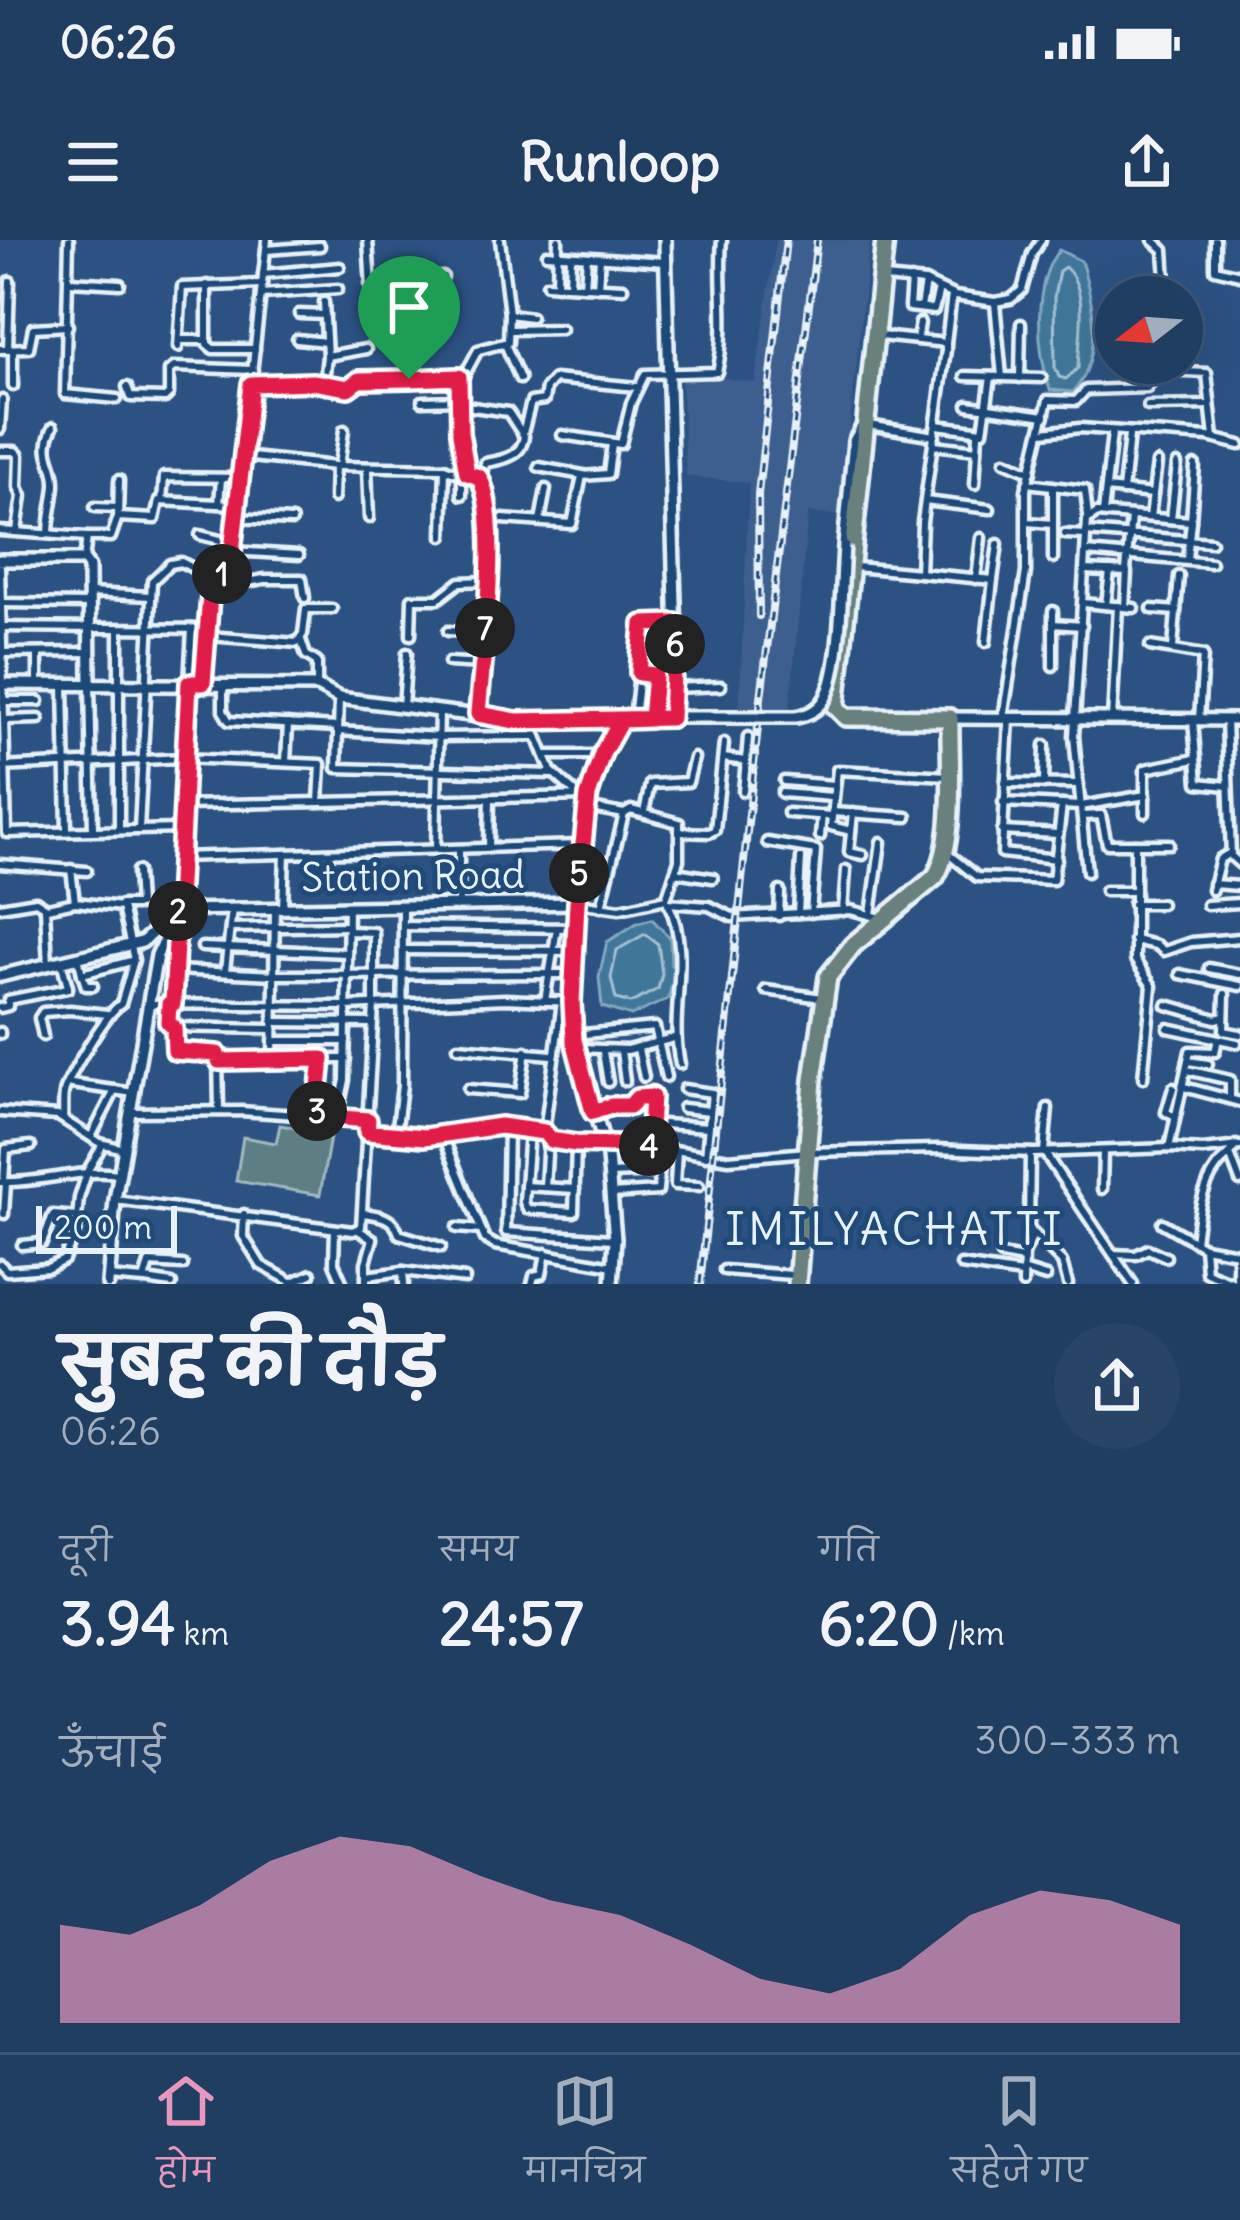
<!DOCTYPE html>
<html lang="hi">
<meta charset="utf-8">
<style>
body{margin:0;font-family:Delius,"Playpen Sans Deva",sans-serif;background:#284568;color:#f1f3f6;height:100vh;display:flex;flex-direction:column;font-size:45px;white-space:nowrap}
*{box-sizing:border-box;margin:0}
p{font-size:39px;color:#a2aebe}
.icon{flex:none;width:66px;height:66px;fill:none;stroke:currentColor;stroke-width:2;stroke-linecap:round;stroke-linejoin:round}
.map{position:relative;height:1044px;overflow:hidden}
.side{display:flex;flex-direction:column;background:#203e62;flex:1}
.side>*{flex:none}
.needle{width:78px;rotate:253deg}
.controls{position:absolute;left:1095px;top:36px;display:grid;gap:24px}
.controls a{display:grid;place-items:center;width:108px;height:108px;border-radius:50%;background:#203e62;box-shadow:0 12px 48px #0002,0 0 0 3px #3d5777;font-size:60px}
.scale{position:absolute;left:36px;bottom:30px;width:141px;box-sizing:border-box;padding-left:12px;border:6px solid #e8f1f8;border-top:0;font-size:33px;line-height:42px;white-space:nowrap;color:#e8f1f8;-webkit-text-stroke:9px #1f4a7a;paint-order:stroke}
.pin{position:absolute;display:grid;place-items:center;width:102px;height:102px;color:#fff;margin:-123px -51px;border-radius:50% 50% 50% 0;rotate:-45deg;box-shadow:0 0 12px #0007}
.pin .icon{rotate:45deg}
.km{position:absolute;width:60px;height:60px;margin:-30px;border-radius:50%;background:#222;color:#fff;font-size:33px;line-height:60px;text-align:center}
.round{display:grid;place-items:center;flex:none;width:126px;height:126px;border-radius:63px;background:#284568}
.headline{display:flex;align-items:center;justify-content:space-between;height:204px;padding:0 60px}
h1{font-size:66px;font-weight:700;line-height:90px}
.metrics{display:grid;grid-template-columns:repeat(3,1fr);gap:18px;height:204px;padding:12px 60px}
.metrics div{display:grid;align-content:center}
.metrics b{font-size:60px;font-weight:700}
.metrics small{font-size:33px;font-weight:400}
.metrics p{font-size:33px}
.chart{height:336px;padding:24px 60px}
.chart p{display:flex;justify-content:space-between}
.chart svg{width:100%;height:216px;margin-top:12px;fill:#e797bd;opacity:.7}
.status{display:flex;justify-content:space-between;align-items:center;height:84px;padding:0 60px;background:#203e62;direction:ltr}
.status svg{height:33px;fill:currentColor}
header{display:flex;justify-content:space-between;align-items:center;height:156px;padding:0 60px;background:#203e62;font-size:54px;font-weight:700}
.menu{display:flex;justify-content:space-around;align-items:center;height:168px;border-top:3px solid #3d5777;background:#203e62;font-size:33px;color:#a2aebe}
.menu a{display:grid;justify-items:center;gap:6px}
.menu .on{color:#e797bd}
.map>svg:first-child{display:block}
.built{fill:#3d5f8f}
.green{fill:#5d7f84;stroke:#a2b8be;stroke-width:3}
.water{fill:#3f7799;stroke:#83a8bf;stroke-width:3}
.lines{fill:none;stroke-linecap:round;stroke-linejoin:round}
.shore{stroke:#a4c0d2;stroke-width:3}
.street-casing{stroke:#e8f1f8;stroke-width:15}
.secondary-casing{stroke:#e8f1f8;stroke-width:18}
.highway-casing{stroke:#e8f1f8;stroke-width:24}
.street{stroke:#1f4a7a;stroke-width:6}
.secondary{stroke:#1f4a7a;stroke-width:9}
.highway{stroke:#6a807c;stroke-width:15}
.rail-casing{stroke:#e8f1f8;stroke-width:8}
.rail{stroke:#1f4a7a;stroke-width:3;stroke-dasharray:9;stroke-linecap:butt}
.secondary-bridge-casing{stroke:#e8f1f8;stroke-width:18;stroke-linecap:butt}
.secondary-bridge{stroke:#1f4a7a;stroke-width:9}
.route-casing{stroke:#fff;stroke-width:24}
.route{stroke:#e11d48;stroke-width:15}
.labels{text-anchor:middle;dominant-baseline:central;stroke-width:10;stroke-linejoin:round;paint-order:stroke}
.street-label{font-size:39px;fill:#e8f1f8;stroke:#1f4a7a}
.quarter-label{font-size:45px;letter-spacing:3px;fill:#e8f1f8;stroke:#1f4a7a}
</style>
<div class="status"><b>06:26</b><svg viewBox="0 0 49 12"><path d="M0 12V9h3v3zM5 12V6h3v6zM10 12V3h3v9zM15 12V0h3v12zM26 1h20v11H26zM47 4h2v5h-2z"/></svg></div>
<header><svg class="icon" aria-label="menu" viewBox="0 0 24 24"><path d="M4 6h16M4 12h16M4 18h16"/></svg>Runloop<svg class="icon" aria-label="share" viewBox="0 0 24 24"><path d="M12 15V3M7 8l5-5 5 5M5 13v7h14v-7"/></svg></header>
<div class="map">
<svg width="1240" height="1044" viewBox="0 0 1240 1044">
<rect width="100%" height="100%" fill="#2b5283"/>
<filter id="ink" filterUnits="userSpaceOnUse"><feTurbulence type="fractalNoise" baseFrequency=".00833" numOctaves="2"/><feDisplacementMap in="SourceGraphic" scale="24" xChannelSelector="R" yChannelSelector="G"/><feConvolveMatrix kernelMatrix="1 2 1 2 8 2 1 2 1" color-interpolation-filters="sRGB"/></filter>
<g filter="url(#ink)">
<path class="built" d="M776,0H870L840,275L808,273L789,476L739,475L749,243L686,236L681,131L755,143Z"/>
<path class="green" d="M305,878L324,881L322,895L330,897L320,955L236,941L243,897L276,903L280,885L303,889Z"/>
<g class="water">
<path d="M1059,10L1081,21C1094,62 1104,117 1073,152L1050,150C1037,111 1032,43 1059,10Z"/>
<path d="M652,679L670,698L671,725L677,727L668,759L631,776L602,767L599,737L607,702L637,683Z"/>
</g>
<g class="lines">
<g class="shore">
<path d="M1065,27C1090,50 1079,96 1078,128L1066,139L1059,137L1055,127L1054,57L1059,31Z"/>
<path d="M645,694L658,704L662,734L658,749L631,763L616,759L611,738L617,710Z"/>
</g>
<defs>
<g id="street">
<path d="M69,0L65,154L117,159"/>
<path d="M368,0L374,94"/>
<path d="M1153,0L1164,10L1167,57"/>
<path d="M1215,0V29L1240,35"/>
<path d="M266,10L320,6"/>
<path d="M547,14L666,22"/>
<path d="M263,34L340,27"/>
<path d="M885,38L925,42L955,56L995,62L1011,59L1022,50L1032,14L1041,0"/>
<path d="M911,40L909,67L934,70L939,49"/>
<path d="M70,41L120,44"/>
<path d="M370,44L443,37"/>
<path d="M547,44L623,48"/>
<path d="M207,45V104L213,109H255"/>
<path d="M557,45L558,0"/>
<path d="M570,45L571,16"/>
<path d="M585,46L587,17"/>
<path d="M598,47L600,18"/>
<path d="M261,54L338,49"/>
<path d="M995,63L1002,137"/>
<path d="M921,68L925,42"/>
<path d="M299,74L325,75"/>
<path d="M509,74L531,77"/>
<path d="M511,90L561,89"/>
<path d="M297,99L326,102"/>
<path d="M179,100H205"/>
<path d="M917,100L920,83"/>
<path d="M946,103L952,55"/>
<path d="M505,104L520,139"/>
<path d="M178,107L182,47L261,44"/>
<path d="M0,109L29,108L33,88L68,86"/>
<path d="M8,109L10,41"/>
<path d="M13,109V146"/>
<path d="M327,116L366,109"/>
<path d="M1164,131L1207,133L1214,198"/>
<path d="M965,136L1042,138"/>
<path d="M459,137L460,193L468,233"/>
<path d="M1020,138L1021,84"/>
<path d="M324,142L327,116L324,62"/>
<path d="M251,144L313,142L348,148L359,140L465,134L478,110L508,102L509,74L500,0"/>
<path d="M127,147L131,157L165,158L169,154V131L174,127L253,130"/>
<path d="M422,161L459,160"/>
<path d="M459,165L508,172L524,196C522,217 503,220 485,223L482,241"/>
<path d="M968,165L1045,176"/>
<path d="M1148,166L1210,165"/>
<path d="M868,185L935,196"/>
<path d="M937,185L983,191L991,137"/>
<path d="M0,189L2,160"/>
<path d="M1042,192L1080,188L1208,197L1240,205"/>
<path d="M523,193L531,162L544,160L546,148L554,139L637,147"/>
<path d="M562,195L621,204L631,163L645,134L717,132C728,88 718,44 722,0"/>
<path d="M934,205L977,210"/>
<path d="M0,211H15L19,215L18,247L22,256L17,291"/>
<path d="M242,216L335,226L442,228L481,239L488,289L478,474"/>
<path d="M1005,221L1031,232"/>
<path d="M339,226L344,190"/>
<path d="M539,227L583,235"/>
<path d="M367,228L369,278"/>
<path d="M1027,243L1085,250L1088,276"/>
<path d="M975,244L978,194"/>
<path d="M1053,246V318"/>
<path d="M1106,249L1153,254"/>
<path d="M1123,251L1129,195"/>
<path d="M462,255V232"/>
<path d="M334,258L335,226"/>
<path d="M162,261L164,237L240,238"/>
<path d="M925,261L990,269"/>
<path d="M219,264L221,238"/>
<path d="M95,267L118,268"/>
<path d="M1103,273L1112,193"/>
<path d="M118,277L119,240"/>
<path d="M1150,277L1157,223"/>
<path d="M236,278L292,281"/>
<path d="M488,278L572,284L582,236L608,234L612,204"/>
<path d="M1171,279L1177,224"/>
<path d="M540,281L546,249"/>
<path d="M1027,282L1053,284"/>
<path d="M0,291L87,297"/>
<path d="M1086,292L1211,302"/>
<path d="M49,294C49,277 54,260 55,245C56,221 39,215 53,187"/>
<path d="M1065,294L1086,295"/>
<path d="M200,295L232,303"/>
<path d="M443,296L445,228"/>
<path d="M232,311L299,315"/>
<path d="M1086,312L1211,323"/>
<path d="M1187,319L1191,281"/>
<path d="M84,320L87,297H111L118,277L155,279L159,261L238,265"/>
<path d="M0,327L7,593L180,589"/>
<path d="M855,327L920,333L922,282L946,110V103L880,96"/>
<path d="M1085,330L1127,332L1125,367"/>
<path d="M1126,331L1131,276"/>
<path d="M920,333L993,340L986,402"/>
<path d="M976,339L981,298"/>
<path d="M993,340L998,304"/>
<path d="M89,353L151,356"/>
<path d="M1,363L90,364"/>
<path d="M1084,363L1134,368"/>
<path d="M1106,365L1110,331"/>
<path d="M1152,369L1176,371"/>
<path d="M1053,384L1082,386"/>
<path d="M1,387L208,389"/>
<path d="M448,391L484,393"/>
<path d="M411,395L412,359H438L460,342L487,341"/>
<path d="M209,396L297,403L303,394L306,369H332"/>
<path d="M301,400L306,415L317,422V446"/>
<path d="M1150,406L1203,415L1199,480"/>
<path d="M1173,408L1179,336"/>
<path d="M2,413L88,412"/>
<path d="M449,422L481,424"/>
<path d="M1053,426V371"/>
<path d="M189,443L192,389"/>
<path d="M203,443L210,356L232,311L267,0"/>
<path d="M38,444V413"/>
<path d="M64,445L67,590"/>
<path d="M90,445L93,589"/>
<path d="M223,445V471L229,481L337,487"/>
<path d="M674,448L721,446"/>
<path d="M339,458L337,528L553,534"/>
<path d="M3,461H39"/>
<path d="M403,466L407,413"/>
<path d="M635,470L639,433"/>
<path d="M651,476L654,435L639,433L643,384L675,383"/>
<path d="M1003,478L1026,332V250L1048,160L1076,161L1086,150L1147,148L1156,134L1164,131V123"/>
<path d="M1009,478L1002,613L1057,619"/>
<path d="M4,480L39,479"/>
<path d="M1112,480L1118,366"/>
<path d="M1193,480L1198,543L1228,546"/>
<path d="M1226,480L1231,616L1240,624"/>
<path d="M531,482L551,531L579,556"/>
<path d="M337,491L439,497L534,496"/>
<path d="M545,515H602"/>
<path d="M723,518L746,521L748,497"/>
<path d="M286,522L288,484"/>
<path d="M0,527L183,518L321,524L319,562"/>
<path d="M784,541L834,545"/>
<path d="M1005,543L1079,544"/>
<path d="M1044,544L1045,505"/>
<path d="M743,551L746,521"/>
<path d="M782,553L833,557"/>
<path d="M1003,562L1081,566L1146,555"/>
<path d="M185,565L588,556"/>
<path d="M587,567L624,574L601,667"/>
<path d="M832,572L907,577"/>
<path d="M644,573L650,544L688,542L694,518"/>
<path d="M788,573L832,576"/>
<path d="M853,573L849,612L863,615"/>
<path d="M1145,573V529L1195,519"/>
<path d="M1082,576L1101,575L1107,604H1169"/>
<path d="M119,589V389"/>
<path d="M139,589L152,341L170,324L181,322L227,346L264,339H302L305,358"/>
<path d="M851,591L831,586L837,530L949,536"/>
<path d="M1002,591L1058,594"/>
<path d="M681,592L709,593L715,590L724,503"/>
<path d="M820,596L822,575"/>
<path d="M767,602L816,610L811,673"/>
<path d="M1135,604V720L1152,746L1143,838"/>
<path d="M489,608L490,558"/>
<path d="M436,609L439,471"/>
<path d="M947,613L977,637L1053,640L1062,565"/>
<path d="M179,617L581,605"/>
<path d="M0,624L87,631"/>
<path d="M675,632L713,638"/>
<path d="M1087,632L1074,496L1087,280L1097,273L1191,281L1195,225"/>
<path d="M1213,644L1240,646"/>
<path d="M1212,650L1220,619L1230,613"/>
<path d="M1105,651H1132"/>
<path d="M577,663L620,669L666,659L679,620V583L631,570L624,574"/>
<path d="M668,663L709,666L732,677L851,670L881,678"/>
<path d="M668,663C693,716 668,770 680,824"/>
<path d="M1133,664H1161"/>
<path d="M121,665H139L137,631"/>
<path d="M459,665V609"/>
<path d="M1207,665L1240,663"/>
<path d="M0,667L36,661L47,668L75,662"/>
<path d="M45,668L48,724"/>
<path d="M275,668L273,819H346"/>
<path d="M283,668L285,614"/>
<path d="M843,671L846,630"/>
<path d="M798,673L801,618"/>
<path d="M871,674L881,602"/>
<path d="M779,676L780,651"/>
<path d="M403,686L576,688"/>
<path d="M230,688L348,686"/>
<path d="M1134,700L1156,705L1164,711L1191,702L1240,698"/>
<path d="M202,707L347,713"/>
<path d="M403,710L573,711"/>
<path d="M78,717L82,734L131,721"/>
<path d="M61,721L68,747"/>
<path d="M1209,728L1240,734"/>
<path d="M175,730L274,735L573,734"/>
<path d="M225,731L232,669"/>
<path d="M82,734L86,746H93"/>
<path d="M1180,734L1240,746"/>
<path d="M766,750L822,758"/>
<path d="M1225,754L1224,791L1240,794"/>
<path d="M545,761L557,688"/>
<path d="M150,764L347,766L505,759L572,762"/>
<path d="M169,764L170,787L273,789"/>
<path d="M173,764L177,678"/>
<path d="M1167,765L1216,779L1224,777"/>
<path d="M0,768L8,766V760L68,748"/>
<path d="M273,782L372,783"/>
<path d="M1168,788L1237,803"/>
<path d="M174,789L176,813L218,815L219,870"/>
<path d="M0,792V794"/>
<path d="M574,795L655,787L666,837"/>
<path d="M43,796L39,778L43,772L70,770L107,774"/>
<path d="M273,801H346"/>
<path d="M458,807L552,815"/>
<path d="M578,808L627,810L674,798"/>
<path d="M638,809L644,837"/>
<path d="M621,811L625,841"/>
<path d="M603,812L608,842"/>
<path d="M219,821L273,819"/>
<path d="M1188,821L1208,824"/>
<path d="M1187,830L1230,840V857"/>
<path d="M72,844L134,853"/>
<path d="M1184,847L1240,862"/>
<path d="M1173,848L1166,872L1175,877"/>
<path d="M468,849L520,853L526,811"/>
<path d="M684,849L712,853L706,916"/>
<path d="M683,868L710,871"/>
<path d="M1048,868L1044,912L1133,1044"/>
<path d="M595,871L611,866L628,867L637,858L652,857"/>
<path d="M0,872L58,876L100,903L124,909"/>
<path d="M131,872L241,871L367,880"/>
<path d="M317,875L322,819"/>
<path d="M63,878C64,870 62,856 65,849C73,830 105,774 121,764L134,720L122,667L75,662L71,629"/>
<path d="M337,878L345,840L348,667"/>
<path d="M508,887L506,992L613,999"/>
<path d="M529,890L524,962L527,969L574,972L576,905"/>
<path d="M367,892L425,897L491,886L544,892L562,762"/>
<path d="M544,892L551,900L576,904L605,907L644,905L729,919L807,912L936,909L1034,913L1169,908L1203,910L1240,906"/>
<path d="M396,896L402,845L403,666"/>
<path d="M443,896L485,999L495,1005L613,1026"/>
<path d="M91,897L115,850"/>
<path d="M649,906L652,851"/>
<path d="M1169,908L1190,811L1215,812L1218,799"/>
<path d="M677,911L675,945L699,946"/>
<path d="M1030,913L1029,989L1062,1022L1068,1044"/>
<path d="M1231,917L1240,941"/>
<path d="M609,934L658,932"/>
<path d="M0,942C42,944 76,928 119,934"/>
<path d="M4,942L6,909L31,906"/>
<path d="M525,946L575,949"/>
<path d="M545,947L548,898"/>
<path d="M1102,949L1103,911"/>
<path d="M611,954L658,951L663,884L709,887"/>
<path d="M115,960L353,991L361,987L374,766V692L348,691"/>
<path d="M363,973C379,975 394,977 399,994L441,1007"/>
<path d="M4,974L6,943"/>
<path d="M244,974L243,996L261,1025L295,1044"/>
<path d="M1162,983L1204,1007L1237,1013V1044"/>
<path d="M457,988L481,990"/>
<path d="M335,989L334,1023L343,1044"/>
<path d="M358,990L373,999L366,1023V1044"/>
<path d="M1195,1002C1198,976 1201,948 1217,927C1224,917 1231,917 1236,905"/>
<path d="M22,1005L42,1003L53,975L77,977"/>
<path d="M1204,1007L1206,1032L1237,1044"/>
<path d="M1113,1014L1136,1015L1148,1009L1166,1017"/>
<path d="M1001,1015L1023,1019"/>
<path d="M0,1024L7,1031L48,1028L64,1020L76,989L79,958L88,930L103,904"/>
<path d="M961,1025L1022,1034"/>
<path d="M724,1030L792,1035"/>
<path d="M1023,1030L1046,1037"/>
<path d="M403,1031L404,1044"/>
<path d="M366,1036L403,1031L465,1039"/>
<path d="M108,1037L144,1040L149,1023L183,1025"/>
<path d="M146,1040L172,1044"/>
<path d="M293,1042L311,1034"/>
<path d="M532,1044L534,1036L542,1034L546,1013"/>
<path d="M1023,1044L1024,1014L1033,996"/>
</g>
<g id="secondary">
<path d="M665,0L676,400L669,478"/>
<path d="M844,306L854,201L863,185"/>
<path d="M0,320H84L89,327L90,445"/>
<path d="M0,444L317,446L339,458L516,481L629,480"/>
<path d="M950,478L1240,480"/>
<path d="M577,663L572,762L574,800L608,917L615,999L612,1044"/>
<path d="M178,670L577,663C582,596 588,539 621,480"/>
<path d="M0,736L142,702L165,682"/>
<path d="M108,1044L115,960L157,715L178,670L189,443"/>
</g>
<path id="highway" d="M797,1044L813,840L828,737L853,705L935,637C957,603 949,520 950,478L846,477L836,467L885,0"/>
</defs>
<use href="#street" class="street-casing"/>
<use href="#secondary" class="secondary-casing"/>
<use href="#highway" class="highway-casing"/>
<use href="#street" class="street"/>
<use href="#secondary" class="secondary"/>
<use href="#highway" class="highway"/>
<defs>
<g id="rail">
<path d="M759,376L758,254L786,0"/>
<path d="M700,1044L761,458L817,0"/>
</g>
</defs>
<use href="#rail" class="rail-casing"/>
<use href="#rail" class="rail"/>
<defs>
<path id="secondary-bridge" d="M621,477H796C808,475 820,469 826,457C842,426 841,344 844,306"/>
</defs>
<use href="#secondary-bridge" class="secondary-bridge-casing"/>
<use href="#secondary-bridge" class="secondary-bridge"/>
</g>
</g>
<g class="lines" filter="url(#ink)">
<defs>
<path id="route" d="M409,139L359,140L348,148L313,142L251,144L232,311L210,356L203,443H189L173,764H169L168,782L174,788L175,811L217,814L219,821L322,819L316,876L368,880L367,892L425,897L500,886L544,892L551,900L576,904L649,906L652,857L637,858L630,866H611L593,872L574,800L572,762L577,663L588,556L602,514L621,480L651,479L655,435L639,433L643,384L675,383L671,478L516,481L478,474C482,423 502,277 479,237L467,233L460,193L459,137L409,139"/>
</defs>
<use href="#route" class="route-casing"/>
<use href="#route" class="route"/>
</g>
<g class="labels">
<g class="street-label">
<text transform="translate(413 636) rotate(-1)">Station Road</text>
</g>
<g class="quarter-label">
<text x="895" y="989">IMILYACHATTI</text>
</g>
</g>
</svg>
<div class="controls">
<a><svg class="needle" viewBox="-14 -14 28 28"><path d="M0-13l5 13h-10z" fill="#e53935"/><path d="M0 13l5-13h-10z" fill="#a2aebe"/></svg></a>
</div>
<div class="scale">200 m</div>
<div class="pin" style="left:409px;top:139px;background:#1e9e55"><svg class="icon" aria-label="arrive" viewBox="0 0 24 24"><path d="M6 21V4h12l-3 4 3 4H6"/></svg></div>
<b class="km" style="left:222px;top:334px">1</b>
<b class="km" style="left:178px;top:671px">2</b>
<b class="km" style="left:317px;top:871px">3</b>
<b class="km" style="left:649px;top:906px">4</b>
<b class="km" style="left:579px;top:633px">5</b>
<b class="km" style="left:675px;top:404px">6</b>
<b class="km" style="left:485px;top:388px">7</b>
</div>
<section class="side">
<div class="headline"><div><h1>सुबह की दौड़</h1><p>06:26</p></div><a class="round"><svg class="icon" aria-label="share" viewBox="0 0 24 24"><path d="M12 15V3M7 8l5-5 5 5M5 13v7h14v-7"/></svg></a></div>
<div class="metrics">
<div><p>दूरी</p><b>3.94<small> km</small></b></div>
<div><p>समय</p><b>24:57</b></div>
<div><p>गति</p><b>6:20<small> /km</small></b></div>
</div>
<div class="chart"><p><span>ऊँचाई</span>300–333 m</p>
<svg viewBox="0 0 160 44" preserveAspectRatio="none"><path d="M0 44V24L10 26L20 20L30 11L40 6L50 8L60 14L70 19L80 22L90 28L100 35L110 38L120 33L130 22L140 17L150 19L160 24V44z"/></svg>
</div>
</section>
<nav class="menu">
<a class="on"><svg class="icon" aria-label="home" viewBox="0 0 24 24"><path d="M3 11l9-7 9 7M6 9v11h12V9"/></svg>होम</a>
<a><svg class="icon" aria-label="map" viewBox="0 0 24 24"><path d="M3 6l6-2 6 2 6-2v14l-6 2-6-2-6 2zM9 4v14M15 6v14"/></svg>मानचित्र</a>
<a><svg class="icon" aria-label="saved" viewBox="0 0 24 24"><path d="M7 4h10v16l-5-4-5 4z"/></svg>सहेजे गए</a>
</nav>
